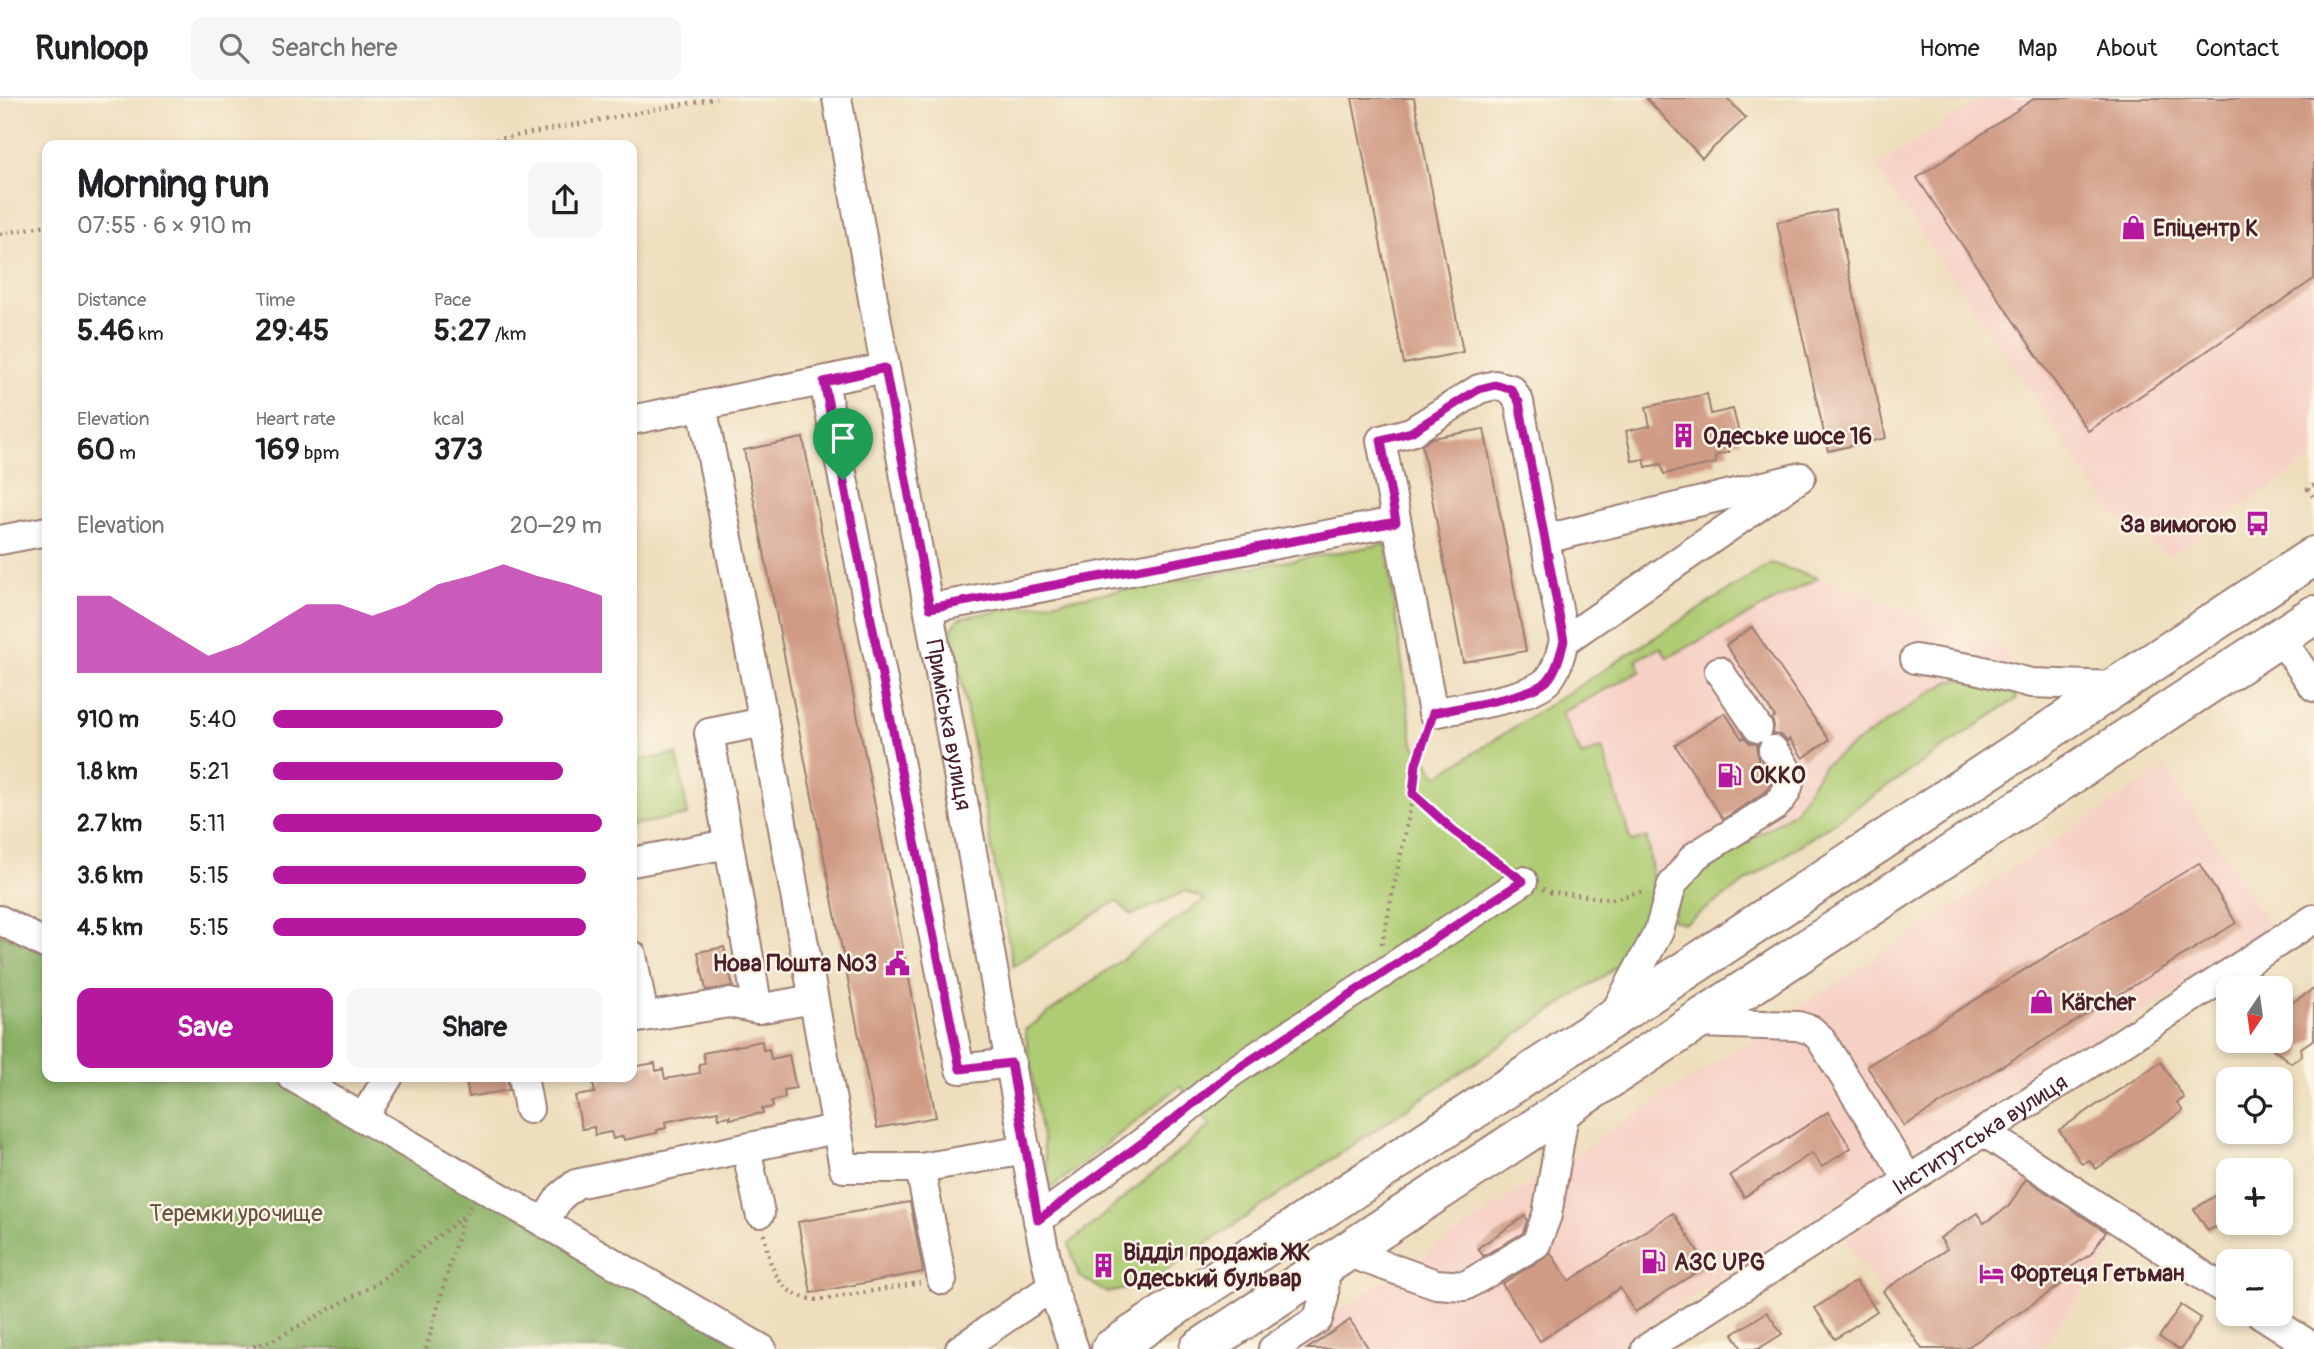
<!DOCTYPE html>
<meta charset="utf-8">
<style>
body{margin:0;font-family:Pangolin,sans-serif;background:#f6f6f6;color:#202124;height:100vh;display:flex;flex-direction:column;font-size:26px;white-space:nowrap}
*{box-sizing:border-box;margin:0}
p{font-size:23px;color:#757577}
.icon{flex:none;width:38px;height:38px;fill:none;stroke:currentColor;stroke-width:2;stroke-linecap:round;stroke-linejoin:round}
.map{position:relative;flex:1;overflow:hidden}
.side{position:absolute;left:42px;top:42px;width:595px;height:942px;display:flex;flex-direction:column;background:#fff;border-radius:14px;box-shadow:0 4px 10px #0003}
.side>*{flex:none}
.needle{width:46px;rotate:193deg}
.tools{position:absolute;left:2216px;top:878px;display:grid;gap:14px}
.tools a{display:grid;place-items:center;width:77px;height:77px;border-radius:14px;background:#fff;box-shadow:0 4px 10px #0003;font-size:35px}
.pin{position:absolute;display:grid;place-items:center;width:60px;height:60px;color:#fff;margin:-72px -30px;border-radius:50% 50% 50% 0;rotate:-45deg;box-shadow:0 0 7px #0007}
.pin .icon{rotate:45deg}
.round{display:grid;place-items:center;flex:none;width:74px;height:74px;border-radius:14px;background:#f6f6f6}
.overview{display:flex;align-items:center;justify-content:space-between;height:119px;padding:0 35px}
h1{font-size:38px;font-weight:700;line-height:52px}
.metrics{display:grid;grid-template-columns:repeat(3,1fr);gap:10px;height:119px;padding:7px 35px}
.metrics div{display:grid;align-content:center}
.metrics b{font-size:30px;font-weight:700}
.metrics small{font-size:19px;font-weight:400}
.metrics p{font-size:19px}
.chart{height:196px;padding:14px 35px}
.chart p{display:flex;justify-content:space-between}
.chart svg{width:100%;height:126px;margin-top:7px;fill:#b5179e;opacity:.7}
.button{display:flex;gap:14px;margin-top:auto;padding:14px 35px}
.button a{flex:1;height:80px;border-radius:14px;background:#b5179e;color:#fff;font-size:28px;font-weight:700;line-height:80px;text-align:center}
.button a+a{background:#f6f6f6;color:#202124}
ul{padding:0 35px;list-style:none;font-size:23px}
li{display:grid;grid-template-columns:112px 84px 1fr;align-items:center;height:52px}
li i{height:18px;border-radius:9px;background:#b5179e}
header{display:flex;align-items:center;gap:42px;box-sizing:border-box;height:98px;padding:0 35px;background:#fff;border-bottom:2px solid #e0e0e0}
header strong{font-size:33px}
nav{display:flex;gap:38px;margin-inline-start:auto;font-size:24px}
.search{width:490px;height:63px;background:#f6f6f6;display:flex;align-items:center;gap:18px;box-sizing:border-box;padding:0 24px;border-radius:14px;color:#757577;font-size:26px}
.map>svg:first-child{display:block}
.built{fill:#f6d1c6}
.green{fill:#aecc73;stroke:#7c764f;stroke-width:2}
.forest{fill:#8ab065;stroke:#6a6848;stroke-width:2}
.building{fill:#d09b85}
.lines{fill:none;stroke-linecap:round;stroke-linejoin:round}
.minor-casing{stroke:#9c7e74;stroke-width:32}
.highway-casing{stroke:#9c7e74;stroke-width:42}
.path{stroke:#9c7e74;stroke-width:4.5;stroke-dasharray:2 5;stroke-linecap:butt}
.minor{stroke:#fff;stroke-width:28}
.highway{stroke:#fff;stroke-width:38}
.route-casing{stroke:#fff;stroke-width:14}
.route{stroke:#b5179e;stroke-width:9}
.labels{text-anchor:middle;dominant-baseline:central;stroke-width:5;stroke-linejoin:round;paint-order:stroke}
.poi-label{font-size:23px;font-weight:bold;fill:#4a1f2b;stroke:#fcf5e5;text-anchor:start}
.street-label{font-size:23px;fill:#4a1f2b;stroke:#fcf5e5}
.park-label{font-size:23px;fill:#685341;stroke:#fcf5e5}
</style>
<header>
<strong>Runloop</strong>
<div class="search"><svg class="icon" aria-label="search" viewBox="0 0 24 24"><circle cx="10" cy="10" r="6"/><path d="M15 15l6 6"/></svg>Search here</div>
<nav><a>Home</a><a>Map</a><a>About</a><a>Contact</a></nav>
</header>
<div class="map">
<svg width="2314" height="1251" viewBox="0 0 2314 1251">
<rect width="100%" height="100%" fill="#fcf5e5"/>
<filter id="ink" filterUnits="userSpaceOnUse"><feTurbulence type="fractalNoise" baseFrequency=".0143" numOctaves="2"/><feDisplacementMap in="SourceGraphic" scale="14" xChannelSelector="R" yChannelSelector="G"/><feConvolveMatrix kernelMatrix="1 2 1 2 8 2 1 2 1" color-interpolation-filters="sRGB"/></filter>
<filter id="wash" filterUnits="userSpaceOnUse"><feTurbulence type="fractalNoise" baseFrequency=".00686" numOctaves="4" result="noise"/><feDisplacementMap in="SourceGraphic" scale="28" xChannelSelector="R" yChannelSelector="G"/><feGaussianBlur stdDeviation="1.57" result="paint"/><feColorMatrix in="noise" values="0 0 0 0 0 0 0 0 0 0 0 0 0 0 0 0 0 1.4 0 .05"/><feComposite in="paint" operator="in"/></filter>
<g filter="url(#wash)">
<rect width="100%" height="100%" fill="#eedebd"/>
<g class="built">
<path d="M1983,0H2314V359L2169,458L2116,420L1876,69Z"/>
<path d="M1771,465L1818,480L2007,551L2016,601L1685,825L1653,818L1541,612Z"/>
<path d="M632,521L656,641L632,645Z"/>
<path d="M2165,670L2273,832L1724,1177L1612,1251H1283L1624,1024Z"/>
<path d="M1988,1059L2005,1064L2121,1139L2041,1251H1920L1845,1141L1955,1069L1972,1061Z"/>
</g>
<g class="green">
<path d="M1386,446L1413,645L1438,678L1771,465L1818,480L1667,560L1661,549L1636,562L1641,573L1561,615L1582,658L1602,650L1631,744L1647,740C1652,775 1662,816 1638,846C1630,856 1620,864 1611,873L1145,1187L1107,1195L1079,1178L1069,1146L1211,1027L1180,988L1050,1091L1025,932L1205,801L1186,793L1132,817L1116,803L1013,868L952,531L959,520Z"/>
<path d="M1970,582L2015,592L2016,601L1685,825L1671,822L1683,789L1693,779L1794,714L1824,667L1931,594L1951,583Z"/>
<path d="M677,656L688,717L632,727V664Z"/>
</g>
<path class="forest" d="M0,835L47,857V978H279L750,1251H0Z"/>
<g id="blocks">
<g class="building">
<path d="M1352,0H1414L1463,254L1404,266Z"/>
<path d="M1646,0H1727L1746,20L1702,60Z"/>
<path d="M2035,0H2314V181L2088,333L1917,80Z"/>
<path d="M1835,112L1886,340L1828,353L1777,124Z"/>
<path d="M1707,296L1711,316L1733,311L1741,343L1727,346L1729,354L1715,358L1716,365L1664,376L1661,366L1646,369L1644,361L1632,363L1626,333L1650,328L1646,309Z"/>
<path d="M1484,331L1526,553L1463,564L1422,347L1432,340Z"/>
<path d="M803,340L936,1019L877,1030L744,352Z"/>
<path d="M1752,529L1829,642L1803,660L1790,641L1787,643L1780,637L1773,636L1774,628L1772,621L1775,619L1726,547Z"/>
<path d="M1725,615L1742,641L1744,639L1750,645L1757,646V654L1759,661L1757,663L1771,686L1764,695L1723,721L1675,647Z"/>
<path d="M2199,765L2236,825L1904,1028L1867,968Z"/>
<path d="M724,849L733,889L706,892L698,854Z"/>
<path d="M2314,891V941L2301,950L2302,958L2291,965L2263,943H2280V912Z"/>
<path d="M762,943L763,952L769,951L771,961L789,957L796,990L784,992L785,1000L772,1003L773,1009L762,1011L763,1015L730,1021V1018L719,1020L718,1013L679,1021L665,1024L666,1030L657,1032V1035L624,1042L623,1038L613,1041L611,1034L595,1037L594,1029L582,1031L575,998L595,995L593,985L601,984L600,978H632V969L655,965L656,973L663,971L665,981L700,975L699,966L705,965L703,955Z"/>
<path d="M2161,964L2184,1000L2177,1005L2183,1013L2096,1071L2089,1062L2082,1066L2059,1032Z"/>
<path d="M465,978H507L509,992L469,999Z"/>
<path d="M1828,1014L1851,1050L1822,1069L1812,1055L1744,1099L1730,1077Z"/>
<path d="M2026,1081L2106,1134L2091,1156L2068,1171L2074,1178L1965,1251H1922L1883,1193L1947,1151L1940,1140L1977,1115L1984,1125L2009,1108Z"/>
<path d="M2228,1090V1122L2208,1133L2194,1111Z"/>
<path d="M910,1104L923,1174L811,1195L798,1124Z"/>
<path d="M1673,1115L1707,1167L1635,1214L1620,1190L1540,1243L1502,1186L1544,1160L1550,1154L1569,1183Z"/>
<path d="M1525,1118L1527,1122L1523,1135L1483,1158L1478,1150Z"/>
<path d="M1856,1183L1877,1213L1835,1241L1815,1210Z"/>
<path d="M2181,1207L2201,1220L2181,1251H2178L2159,1239Z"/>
<path d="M1767,1214L1782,1236L1758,1251H1742L1733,1236Z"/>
<path d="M1350,1222L1369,1251H1307Z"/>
</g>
</g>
</g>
<g filter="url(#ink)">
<use href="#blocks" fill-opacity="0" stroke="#9c7e74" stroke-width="2"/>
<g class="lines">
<defs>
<g id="minor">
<path id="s1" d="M837,0L1038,1122L1052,1189L1074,1251"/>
<path d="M824,284L960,971L1011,965"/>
<path d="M1495,287L1511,291L1519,304L1564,543C1560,557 1557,573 1547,583C1528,601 1460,609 1433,615L1381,342L1411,334L1479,291Z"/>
<path d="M702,308L764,624L844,1070H920L1026,1052"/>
<path d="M632,322L885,270"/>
<path d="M1545,441L1801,379L1564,543"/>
<path d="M0,442L47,433"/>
<path d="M930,510L1396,424"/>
<path d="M2280,539L2314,589"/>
<path d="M1915,561L1975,571L2031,585L2118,588"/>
<path d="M1719,573L1758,630"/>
<path d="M632,764L728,746"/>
<path d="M0,822L47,847"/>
<path d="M632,857L644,919"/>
<path d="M758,911L709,635L764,624"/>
<path d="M1612,920L1659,833L1672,787L1695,758L1775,708C1797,686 1791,674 1773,652"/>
<path d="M632,921L729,905L758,911L813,901"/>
<path d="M1694,925L1798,928L1811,932L1820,940L1909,1082"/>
<path d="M291,978L762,1251"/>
<path d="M523,978L529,1011"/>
<path d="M363,1020L389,978"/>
<path d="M1984,1034L2228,1194"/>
<path d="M746,1050L760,1115"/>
<path d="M920,1070L942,1182"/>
<path d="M1038,1122L1174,1021L1231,975L1523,783"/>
<path d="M544,1124L560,1099L576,1086L835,1031"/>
<path d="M1346,1154L1436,1186L1465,1188L1536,1146L1547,1117L1565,1011"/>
<path d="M2261,1216L2314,1250"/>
<path d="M960,1251L1052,1189"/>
<path d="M1273,1251L1318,1221L1324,1199L1325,1168"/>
<path id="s2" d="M1646,1251L2314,821"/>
</g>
<g id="highway">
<path d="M1111,1251L2314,458"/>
<path d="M1199,1251L2314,517"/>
</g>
</defs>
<use href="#minor" class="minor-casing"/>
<use href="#highway" class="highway-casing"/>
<g class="path">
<path d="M468,47L716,0"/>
<path d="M0,136L47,127"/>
<path d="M2314,387L2308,391L2314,400"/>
<path d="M1426,636L1416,666L1413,696L1454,733L1502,768"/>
<path d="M1543,791L1550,794L1612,801L1645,793"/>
<path d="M1382,846L1413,697"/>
<path d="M764,1136C771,1172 777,1198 819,1202L920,1185"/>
<path d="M247,1251L275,1241L376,1186L463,1119L470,1108"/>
<path d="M426,1251L463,1120"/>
</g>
<use href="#minor" class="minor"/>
<use href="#highway" class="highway"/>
</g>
</g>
<g class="lines" filter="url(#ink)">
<defs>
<path id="route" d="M885,270L930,510L1396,424L1381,342L1411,334L1479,291L1495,287L1511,291L1519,304L1564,543C1560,557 1557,572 1547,583C1528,600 1460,609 1433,615L1416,666L1413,696L1454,733L1523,783L1231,975L1174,1021L1038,1122L1011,965L960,971L824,284Z"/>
</defs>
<use href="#route" class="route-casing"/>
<use href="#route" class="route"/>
</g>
<defs>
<symbol id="shop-bare" viewBox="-9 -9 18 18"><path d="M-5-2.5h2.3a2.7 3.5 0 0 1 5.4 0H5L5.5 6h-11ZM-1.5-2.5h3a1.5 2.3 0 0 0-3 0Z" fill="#b5179e" stroke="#fcf5e5" stroke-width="2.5" paint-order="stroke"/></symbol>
<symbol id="building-bare" viewBox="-9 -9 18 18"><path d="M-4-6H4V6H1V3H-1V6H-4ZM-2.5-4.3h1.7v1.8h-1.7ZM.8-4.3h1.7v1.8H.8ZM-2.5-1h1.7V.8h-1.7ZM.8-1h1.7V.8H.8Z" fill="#b5179e" stroke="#fcf5e5" stroke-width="2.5" paint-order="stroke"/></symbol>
<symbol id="bus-bare" viewBox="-9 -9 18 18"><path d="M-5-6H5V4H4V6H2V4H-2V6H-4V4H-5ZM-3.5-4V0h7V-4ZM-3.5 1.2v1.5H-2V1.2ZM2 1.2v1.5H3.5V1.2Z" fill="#b5179e" stroke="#fcf5e5" stroke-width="2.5" paint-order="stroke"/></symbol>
<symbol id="fuel-bare" viewBox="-9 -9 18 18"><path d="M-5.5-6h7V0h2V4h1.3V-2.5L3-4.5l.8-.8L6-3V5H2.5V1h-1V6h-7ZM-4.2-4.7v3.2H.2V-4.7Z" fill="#b5179e" stroke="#fcf5e5" stroke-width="2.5" paint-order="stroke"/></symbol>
<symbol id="civic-bare" viewBox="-9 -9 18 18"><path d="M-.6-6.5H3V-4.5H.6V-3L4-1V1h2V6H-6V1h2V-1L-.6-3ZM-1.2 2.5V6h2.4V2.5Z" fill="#b5179e" stroke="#fcf5e5" stroke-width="2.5" paint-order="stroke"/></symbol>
<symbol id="hotel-bare" viewBox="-9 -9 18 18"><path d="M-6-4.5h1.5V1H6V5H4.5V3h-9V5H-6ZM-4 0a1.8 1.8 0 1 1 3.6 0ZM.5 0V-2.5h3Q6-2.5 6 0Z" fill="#b5179e" stroke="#fcf5e5" stroke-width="2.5" paint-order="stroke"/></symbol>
</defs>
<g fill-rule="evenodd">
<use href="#shop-bare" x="2116" y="112" width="35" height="35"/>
<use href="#building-bare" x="1666" y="320" width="35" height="35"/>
<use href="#bus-bare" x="2240" y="408" width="35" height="35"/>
<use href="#fuel-bare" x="1712" y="660" width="35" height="35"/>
<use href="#civic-bare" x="880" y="848" width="35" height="35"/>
<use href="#shop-bare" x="2024" y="886" width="35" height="35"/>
<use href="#fuel-bare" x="1636" y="1146" width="35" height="35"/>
<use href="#building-bare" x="1086" y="1150" width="35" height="35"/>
<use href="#hotel-bare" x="1974" y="1158" width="35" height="35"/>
</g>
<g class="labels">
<g class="poi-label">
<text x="2153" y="130">Епіцентр К</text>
<text x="1703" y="338">Одеське шосе 16</text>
<text x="2237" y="426" text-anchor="end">За вимогою</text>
<text x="1750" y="677">ОККО</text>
<text x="877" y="865" text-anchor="end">Нова Пошта №3</text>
<text x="2061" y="904">Kärcher</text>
<text x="1123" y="1154">Відділ продажів ЖК<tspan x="1123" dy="26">Одеський бульвар</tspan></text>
<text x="1674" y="1164">АЗС UPG</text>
<text x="2011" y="1175">Фортеця Гетьман</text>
</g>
<g class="street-label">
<text stroke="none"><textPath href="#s1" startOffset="637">Приміська вулиця</textPath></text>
<text stroke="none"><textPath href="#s2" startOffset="397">Інститутська вулиця</textPath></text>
</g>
<g class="park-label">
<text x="236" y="1115">Теремки урочище</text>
</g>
</g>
</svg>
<div class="tools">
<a><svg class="needle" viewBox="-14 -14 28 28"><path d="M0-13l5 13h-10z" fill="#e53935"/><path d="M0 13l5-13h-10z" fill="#757577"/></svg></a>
<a><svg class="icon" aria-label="locate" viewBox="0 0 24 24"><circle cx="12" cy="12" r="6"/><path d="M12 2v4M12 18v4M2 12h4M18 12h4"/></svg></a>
<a>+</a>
<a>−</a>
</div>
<div class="pin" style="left:843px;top:382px;background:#1e9e55"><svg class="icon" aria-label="arrive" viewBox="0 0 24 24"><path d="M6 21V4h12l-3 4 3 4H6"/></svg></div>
<section class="side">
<div class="overview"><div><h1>Morning run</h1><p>07:55 · 6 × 910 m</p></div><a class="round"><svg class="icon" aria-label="share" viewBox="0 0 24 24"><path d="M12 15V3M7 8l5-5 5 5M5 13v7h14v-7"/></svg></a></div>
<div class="metrics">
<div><p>Distance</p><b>5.46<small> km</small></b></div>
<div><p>Time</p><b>29:45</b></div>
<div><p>Pace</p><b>5:27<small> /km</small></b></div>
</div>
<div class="metrics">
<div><p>Elevation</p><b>60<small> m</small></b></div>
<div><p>Heart rate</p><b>169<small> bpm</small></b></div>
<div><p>kcal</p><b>373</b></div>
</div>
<div class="chart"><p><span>Elevation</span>20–29 m</p>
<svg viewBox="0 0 160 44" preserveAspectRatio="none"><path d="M0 44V17L10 17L20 24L30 31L40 38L50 34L60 27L70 20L80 20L90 24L100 20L110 13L120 10L130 6L140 10L150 13L160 17V44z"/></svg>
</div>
<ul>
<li><b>910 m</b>5:40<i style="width:70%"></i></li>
<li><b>1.8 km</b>5:21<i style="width:88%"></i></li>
<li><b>2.7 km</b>5:11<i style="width:100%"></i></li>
<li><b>3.6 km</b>5:15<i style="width:95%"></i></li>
<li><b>4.5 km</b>5:15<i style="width:95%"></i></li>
</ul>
<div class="button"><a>Save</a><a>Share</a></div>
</section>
</div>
